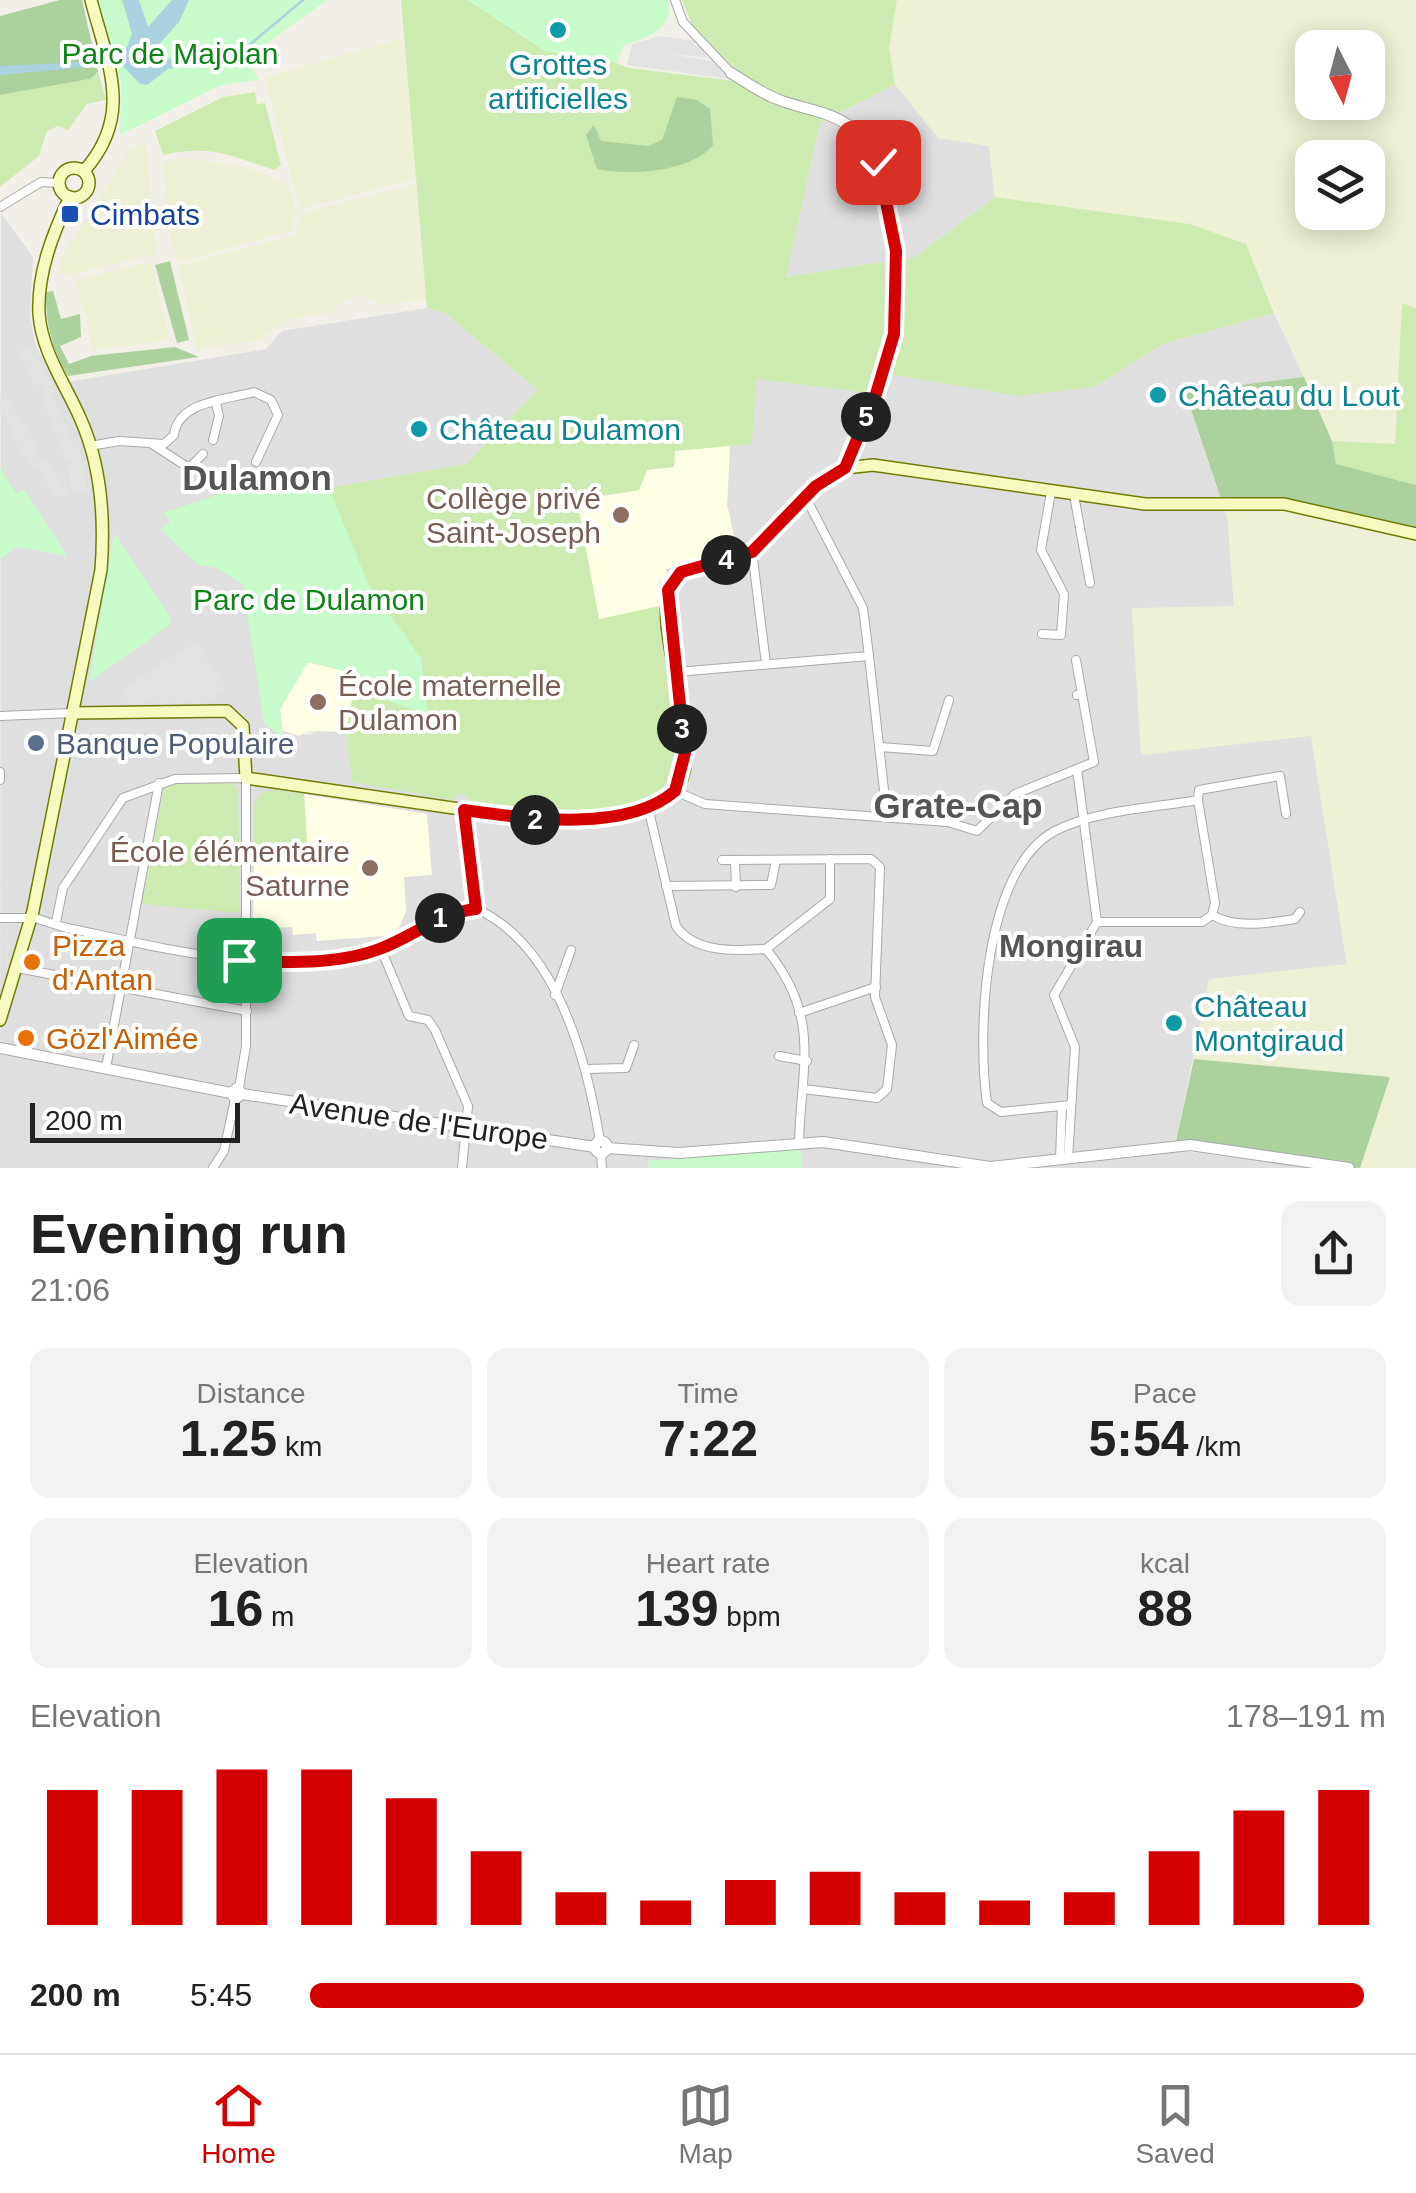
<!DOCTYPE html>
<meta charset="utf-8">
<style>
body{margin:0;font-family:Arial,sans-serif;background:#f2f2f2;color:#222;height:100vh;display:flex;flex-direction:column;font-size:38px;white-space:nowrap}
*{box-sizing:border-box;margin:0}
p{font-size:32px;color:#767676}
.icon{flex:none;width:55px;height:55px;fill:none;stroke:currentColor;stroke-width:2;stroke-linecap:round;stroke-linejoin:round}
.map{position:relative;height:1168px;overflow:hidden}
.side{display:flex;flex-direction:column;background:#fff;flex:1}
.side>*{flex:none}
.needle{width:65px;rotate:174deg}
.fabs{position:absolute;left:1295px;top:30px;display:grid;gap:20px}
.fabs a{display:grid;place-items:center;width:90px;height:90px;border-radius:20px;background:#fff;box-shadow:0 5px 25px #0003;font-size:50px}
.scale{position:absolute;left:30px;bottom:25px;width:210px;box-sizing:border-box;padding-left:10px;border:5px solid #222;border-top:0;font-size:28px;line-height:35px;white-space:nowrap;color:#222;-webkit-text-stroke:8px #fff;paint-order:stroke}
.pin{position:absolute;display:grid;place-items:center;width:85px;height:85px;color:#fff;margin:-42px;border-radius:20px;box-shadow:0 5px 15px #0006}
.km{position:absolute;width:50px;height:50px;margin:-25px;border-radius:50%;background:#222;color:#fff;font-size:28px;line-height:50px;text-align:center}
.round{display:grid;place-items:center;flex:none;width:105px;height:105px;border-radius:20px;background:#f2f2f2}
.summary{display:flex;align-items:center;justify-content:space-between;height:170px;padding:0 30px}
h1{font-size:55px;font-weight:700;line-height:75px}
.metrics{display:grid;grid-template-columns:repeat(3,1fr);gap:15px;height:170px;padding:10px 30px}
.metrics div{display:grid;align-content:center;border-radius:20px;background:#f2f2f2;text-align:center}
.metrics b{font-size:50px;font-weight:700}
.metrics small{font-size:28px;font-weight:400}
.metrics p{font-size:28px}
.chart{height:280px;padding:20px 30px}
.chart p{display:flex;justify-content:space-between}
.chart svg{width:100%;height:180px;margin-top:10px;stroke:#d40000;stroke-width:6}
ul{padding:0 30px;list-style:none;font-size:32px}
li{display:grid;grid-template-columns:160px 120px 1fr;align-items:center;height:75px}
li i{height:25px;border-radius:12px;background:#d40000}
.menu{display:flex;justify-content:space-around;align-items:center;height:140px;border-top:2px solid #e0e0e0;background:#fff;font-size:28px;color:#767676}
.menu a{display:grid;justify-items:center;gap:5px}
.menu .active{color:#d40000}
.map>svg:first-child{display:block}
.residential{fill:#e0dfdf}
.education{fill:#ffffe5}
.farmland{fill:#eef0d5;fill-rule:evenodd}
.grass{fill:#cdebb0}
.forest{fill:#add19e}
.park{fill:#c8facc}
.parking{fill:#e2e2e2}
.water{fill:#aad3df}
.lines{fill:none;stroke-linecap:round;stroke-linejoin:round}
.stream{stroke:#aad3df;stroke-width:2.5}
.minor-casing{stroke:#a9a9a9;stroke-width:10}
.tertiary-casing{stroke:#a9a9a9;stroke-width:12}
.secondary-casing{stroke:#707d05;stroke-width:14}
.minor{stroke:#fff;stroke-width:8}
.tertiary{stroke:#fff;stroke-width:10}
.secondary{stroke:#f7fabf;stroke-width:11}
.route-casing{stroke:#fff;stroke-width:20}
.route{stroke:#d40000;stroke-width:12}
.culture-dot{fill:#0f9aa8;stroke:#fff;stroke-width:4}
.transit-dot{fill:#1a4fb4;stroke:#fff;stroke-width:4}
.education-dot{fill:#8d6e63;stroke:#fff;stroke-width:4}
.service-dot{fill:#5c6f8a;stroke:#fff;stroke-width:4}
.food-dot{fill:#e8710a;stroke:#fff;stroke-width:4}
.labels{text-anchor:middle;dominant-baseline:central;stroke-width:8;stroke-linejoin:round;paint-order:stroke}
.park-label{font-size:30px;fill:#0c8416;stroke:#fff}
.culture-label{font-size:30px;fill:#0d838f;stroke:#fff;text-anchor:start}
.transit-label{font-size:30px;fill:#164399;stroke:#fff;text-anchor:start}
.education-label{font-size:30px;fill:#785e54;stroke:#fff;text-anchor:end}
.service-label{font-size:30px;fill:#4e5e75;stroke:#fff;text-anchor:start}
.food-label{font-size:30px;fill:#c56008;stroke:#fff;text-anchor:start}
.street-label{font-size:30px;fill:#222;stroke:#fff}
.neighbourhood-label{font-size:32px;font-weight:bold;fill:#555;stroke:#fff}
.quarter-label{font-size:35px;font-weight:bold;fill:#555;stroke:#fff}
</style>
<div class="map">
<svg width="1416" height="1168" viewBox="0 0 1416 1168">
<rect width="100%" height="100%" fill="#f2efe9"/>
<g class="residential">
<path d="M895,84L938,137L989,146L995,197L915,257L786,277L820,123Z"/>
<path d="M1,213L33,257L30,313L35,345L55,384L266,349L282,331L427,308L445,313L538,390L466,464L329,488L257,482L164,513L198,565L215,567L243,584L281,735L284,731L308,735L326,728L346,732L352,782L458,794L657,796L673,778L679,744L659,581L665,569L738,553L727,505L730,446L752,443L755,379L870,393L879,372L1094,387L1163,344L1274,313L1304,377L1185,393L1228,521L1234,607L1132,609L1311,735L1347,965L1209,980L1174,1150L1319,1168H0Z"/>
</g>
<g class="education">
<path d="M730,446L727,505L738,553L666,569L667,579L659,582L660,606L599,620L577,500L639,490L647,470L675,451Z"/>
<path d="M307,661L345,671L354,689L346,732L308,731L299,736L284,731L280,709Z"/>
<path d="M304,794L427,814L432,875L404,877L406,911L396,935L317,941L316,933L293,935L292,927L253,929L254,865L308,862Z"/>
</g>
<g class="farmland">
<path d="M897,0H1416V308L1402,304L1395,444L1332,441L1246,244L1190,224L995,197L989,146L938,138L895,84L889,48ZM1312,48H1368V102H1312ZM1312,158H1368V212H1312Z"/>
<path d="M404,38L416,179L300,209L265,77Z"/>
<path d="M146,141L156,254L64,276L59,269L62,257L130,150Z"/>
<path d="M179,158L243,166L289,185L296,214L290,231L178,262L168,229L164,164Z"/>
<path d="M417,184L427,299L382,305L361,295L343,301L331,313L284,320L261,340L197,350L178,266L294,236L302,213Z"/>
<path d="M151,262L170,340L93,350L76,280Z"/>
<path d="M1221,499H1287L1416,531V1168H1360L1390,1077L1194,1059L1209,979L1347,964L1311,736L1141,755L1132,608L1234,606L1228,521Z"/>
</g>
<g class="grass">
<path d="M401,0H468L545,51L603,58L629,68L734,81L736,70L692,25L682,0H897L889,48L895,84L820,123L786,277L915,257L995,197L1190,224L1246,244L1274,313L1163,344L1094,387L1018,396L879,372L870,393L756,379L752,444L675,451L674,467L647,470L639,490L577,500L599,619L660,606L679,744C680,838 530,812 470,802L466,795L458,794L453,800L352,782L346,732L354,689L345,671L307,662L280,709L281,736L264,723L243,584L215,567L198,565L161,529L172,522L163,513L257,482L329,488L466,464L538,390L445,313L427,308Z"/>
<path d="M98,72L106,100L87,104L68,130L58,126L47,131L39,156L0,187V95L90,79Z"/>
<path d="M255,92L257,104L265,103L281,165L275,170C229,156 214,144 163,155L155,131L223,97Z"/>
<path d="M1402,303L1416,308V485L1336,464L1332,441L1395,444Z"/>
<path d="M191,780L231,781L238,791L240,913L142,904L164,787Z"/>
<path d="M275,790L304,794L308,862L254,865V804L264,792Z"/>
</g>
<g class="forest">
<path d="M60,0H82L98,72L90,79L0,95V16Z"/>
<path d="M677,97L697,100L710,109L713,145C692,172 630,176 597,169L586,135L594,125L601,141L648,146L662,140Z"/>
<path d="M170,261L189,340L177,343L155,265Z"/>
<path d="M53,291L61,319L80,314L81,337L60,346L69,364L91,356L175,347L199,357L68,376C52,349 45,323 46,292Z"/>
<path d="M1304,377L1332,441L1336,464L1416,485V531L1287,499H1221L1185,392Z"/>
<path d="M1194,1059L1390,1077L1360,1168C1297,1168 1237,1150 1174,1150Z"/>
</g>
<g class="park">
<path d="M99,0H327L248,57L258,80L221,85L120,135L121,83Z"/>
<path d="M468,0H668C675,29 647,38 624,45L617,63L603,58L545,51Z"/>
<path d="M0,468L17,494L25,490L67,556L17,547L0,559Z"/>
<path d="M257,482L329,488L369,586L421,658L428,715L354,689L344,671L308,662L280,709L281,736L264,723L243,584L215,567L198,565L161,529L172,522L163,513Z"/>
<path d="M114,533L170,616L171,624L89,682Z"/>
<path d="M800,1148L802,1168H649L648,1161Z"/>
</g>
<g class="parking">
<path d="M661,36L695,41L694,45L704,48L706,58L663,53L719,62L731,73L730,79L627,65L632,44Z"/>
<path d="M29,348L33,357L38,356L56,391L52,394L72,441H78L88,491L72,492L68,467L73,466L72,458L66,459L41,397L45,393L40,385L35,387L27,372L33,368L28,360L23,363L18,351Z"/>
<path d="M0,397L6,398L39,447L34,452L39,459L44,456L69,494L56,498L35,466L31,467L10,434L13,432L0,412Z"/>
<path d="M196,641L227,689L203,704L193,705L189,700L179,707L176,702L158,706L155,701L131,706L120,690Z"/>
</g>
<path class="water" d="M122,0H139L148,27L172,0H189L179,22L153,51L157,59L188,58L209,48L235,56L168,69L147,85L140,84L121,64L0,75V66L103,61L125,52L132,34Z"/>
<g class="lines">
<path class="stream" d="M234,53L241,52L303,0"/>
<defs>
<g id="minor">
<path d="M675,0L683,22L731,73"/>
<path d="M0,207L41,182L59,183"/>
<path d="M213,440L219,416L216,403"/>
<path d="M152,444L189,468L203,454"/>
<path d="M90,446L119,441L164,444L174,435C178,401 226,400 254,392L271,400L278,415L256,462"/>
<path d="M1074,495L1090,583"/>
<path d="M752,551L766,664"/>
<path d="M1042,634L1061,635L1064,594L1041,550L1051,492"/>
<path d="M869,656L887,817"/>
<path d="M1076,660L1082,694"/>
<path d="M676,672L869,656L863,608L806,498"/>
<path d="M0,716L72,713"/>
<path d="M880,747L933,751L949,700"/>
<path d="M0,772V780"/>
<path d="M675,791L705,804L948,822L977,831L1015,794L1094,762L1082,694L1077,695"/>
<path d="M1198,800L1199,790L1280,776L1286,814"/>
<path d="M648,807L676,926C694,953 735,951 766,949"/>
<path d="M464,809L477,909"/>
<path d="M722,860L871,859L880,867L875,997L892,1045L887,1089L877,1098L803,1089"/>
<path d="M735,860L736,887"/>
<path d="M666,886L771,885L776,860"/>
<path d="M1212,915C1235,929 1268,923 1295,919L1300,912"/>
<path d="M0,918H35L63,927C159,947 264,976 362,954C403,945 434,914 477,909C558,947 587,1060 600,1141"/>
<path d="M56,922L63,888L123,798L175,779L246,778V1046L239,1088"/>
<path d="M381,949L409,1016L428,1020L435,1030L468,1106L462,1168"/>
<path d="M766,949C822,1017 801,1066 799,1142"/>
<path d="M766,949L830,899V859"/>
<path d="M17,968L247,1011"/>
<path d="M555,995L571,950"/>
<path d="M799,1013L876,987"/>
<path d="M779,1056L807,1061"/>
<path d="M106,1068L159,783"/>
<path d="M587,1069L626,1068L634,1045"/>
<path d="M1071,1105L1001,1112L987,1103C977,1033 983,869 1055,831C1095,810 1153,808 1198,800L1215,903L1212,915L1202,922H1097"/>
<path d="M601,1153L602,1168"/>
<path d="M1068,1158L1075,1047L1054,995L1097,922L1077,769"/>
<path d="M1060,1159L1062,1106"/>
<path d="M213,1168L224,1151L235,1099"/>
</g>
<g id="tertiary">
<path d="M731,73C746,82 761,93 777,99C801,109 826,110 848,125C901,161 906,307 887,363C879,386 844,451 845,468"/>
<path d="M0,1048L231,1093L235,1099L242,1094L237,1088L231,1093"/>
<path d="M242,1094L595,1147"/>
<circle cx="601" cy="1147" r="6"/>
<path d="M607,1148L679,1153L823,1142L990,1167L1190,1145L1349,1168"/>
</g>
<g id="secondary">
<circle cx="74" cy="183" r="15"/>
<path d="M84,171C134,115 108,65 91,0"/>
<path d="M72,713L227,711L243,726L246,778L536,820C566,823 598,817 627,811C644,807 665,805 676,790C710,742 647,630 673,579L693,567L752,551L830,476L845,468L873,465L1145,504H1284L1416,534"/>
<path d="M0,1020L33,911L101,570C105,519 102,468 81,420C66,385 42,353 39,314C37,273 53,233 70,197"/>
</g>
</defs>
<use href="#minor" class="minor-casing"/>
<use href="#tertiary" class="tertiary-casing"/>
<use href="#secondary" class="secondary-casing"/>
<use href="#minor" class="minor"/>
<use href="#tertiary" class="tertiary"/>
<use href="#secondary" class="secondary"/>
</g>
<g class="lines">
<defs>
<path id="route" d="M239,960C284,963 339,965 382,948C415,935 440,913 476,909L464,810C523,818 625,834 675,791L685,753L668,590L681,572L752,552L816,486L845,468L876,394L894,334L896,251L878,162"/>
</defs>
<use href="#route" class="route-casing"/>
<use href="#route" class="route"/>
</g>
<g class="culture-dot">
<circle cx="558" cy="30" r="10"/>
<circle cx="1158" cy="395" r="10"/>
<circle cx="419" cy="429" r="10"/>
<circle cx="1174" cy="1023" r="10"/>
</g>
<rect class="transit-dot" x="60" y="204" width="20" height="20" rx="5"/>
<g class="education-dot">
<circle cx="621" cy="515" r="10"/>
<circle cx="318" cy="702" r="10"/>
<circle cx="370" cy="868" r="10"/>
</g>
<circle class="service-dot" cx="36" cy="743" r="10"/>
<g class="food-dot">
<circle cx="32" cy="962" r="10"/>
<circle cx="26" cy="1038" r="10"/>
</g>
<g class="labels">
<g class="park-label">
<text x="170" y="53">Parc de Majolan</text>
<text x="309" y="599">Parc de Dulamon</text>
</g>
<g class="culture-label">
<text x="558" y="64" text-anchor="middle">Grottes<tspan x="558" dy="34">artificielles</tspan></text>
<text x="1178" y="395">Château du Lout</text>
<text x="439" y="429">Château Dulamon</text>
<text x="1194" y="1006">Château<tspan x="1194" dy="34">Montgiraud</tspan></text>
</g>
<g class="transit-label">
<text x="90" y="214">Cimbats</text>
</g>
<g class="education-label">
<text x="601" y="498">Collège privé<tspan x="601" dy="34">Saint-Joseph</tspan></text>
<text x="338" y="685" text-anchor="start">École maternelle<tspan x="338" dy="34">Dulamon</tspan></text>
<text x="350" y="851">École élémentaire<tspan x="350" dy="34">Saturne</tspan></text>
</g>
<g class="service-label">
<text x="56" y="743">Banque Populaire</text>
</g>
<g class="food-label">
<text x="52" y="945">Pizza<tspan x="52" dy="34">d'Antan</tspan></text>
<text x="46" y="1038">Gözl'Aimée</text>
</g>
<g class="street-label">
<text transform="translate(419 1121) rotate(8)">Avenue de l'Europe</text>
</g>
<g class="neighbourhood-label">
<text x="1071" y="946">Mongirau</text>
</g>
<g class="quarter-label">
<text x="257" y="477">Dulamon</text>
<text x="958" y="805">Grate-Cap</text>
</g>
</g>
</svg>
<div class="fabs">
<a><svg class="needle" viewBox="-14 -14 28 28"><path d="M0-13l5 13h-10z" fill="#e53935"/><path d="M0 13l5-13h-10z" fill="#767676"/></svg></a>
<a><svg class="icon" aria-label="layers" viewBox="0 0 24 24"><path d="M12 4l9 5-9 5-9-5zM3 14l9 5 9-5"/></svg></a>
</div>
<div class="scale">200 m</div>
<div class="pin" style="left:239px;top:960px;background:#1e9e55"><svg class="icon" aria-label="arrive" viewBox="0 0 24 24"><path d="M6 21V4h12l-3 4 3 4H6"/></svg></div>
<div class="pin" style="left:878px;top:162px;background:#d93025"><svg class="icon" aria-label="check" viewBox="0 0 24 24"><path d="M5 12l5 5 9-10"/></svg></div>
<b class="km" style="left:440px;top:918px">1</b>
<b class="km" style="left:535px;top:820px">2</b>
<b class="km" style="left:682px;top:729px">3</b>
<b class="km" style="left:726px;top:560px">4</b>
<b class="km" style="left:866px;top:417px">5</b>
</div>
<section class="side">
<div class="summary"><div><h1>Evening run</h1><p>21:06</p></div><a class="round"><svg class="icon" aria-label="share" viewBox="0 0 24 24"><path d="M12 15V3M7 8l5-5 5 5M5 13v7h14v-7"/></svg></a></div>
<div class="metrics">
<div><p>Distance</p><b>1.25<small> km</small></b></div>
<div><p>Time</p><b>7:22</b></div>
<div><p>Pace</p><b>5:54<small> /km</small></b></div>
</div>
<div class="metrics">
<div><p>Elevation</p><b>16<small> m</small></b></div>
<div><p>Heart rate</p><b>139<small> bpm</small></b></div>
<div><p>kcal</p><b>88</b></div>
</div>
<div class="chart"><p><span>Elevation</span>178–191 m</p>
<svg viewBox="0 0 160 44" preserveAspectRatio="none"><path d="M5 44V11M15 44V11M25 44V6M35 44V6M45 44V13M55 44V26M65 44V36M75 44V38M85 44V33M95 44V31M105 44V36M115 44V38M125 44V36M135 44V26M145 44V16M155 44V11"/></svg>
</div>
<ul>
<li><b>200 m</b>5:45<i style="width:98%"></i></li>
</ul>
</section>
<nav class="menu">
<a class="active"><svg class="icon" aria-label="home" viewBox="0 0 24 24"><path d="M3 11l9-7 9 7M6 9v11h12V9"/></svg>Home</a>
<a><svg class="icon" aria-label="map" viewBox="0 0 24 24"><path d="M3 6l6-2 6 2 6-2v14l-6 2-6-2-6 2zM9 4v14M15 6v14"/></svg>Map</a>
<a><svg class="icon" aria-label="saved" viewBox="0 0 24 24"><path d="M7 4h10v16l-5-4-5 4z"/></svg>Saved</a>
</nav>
